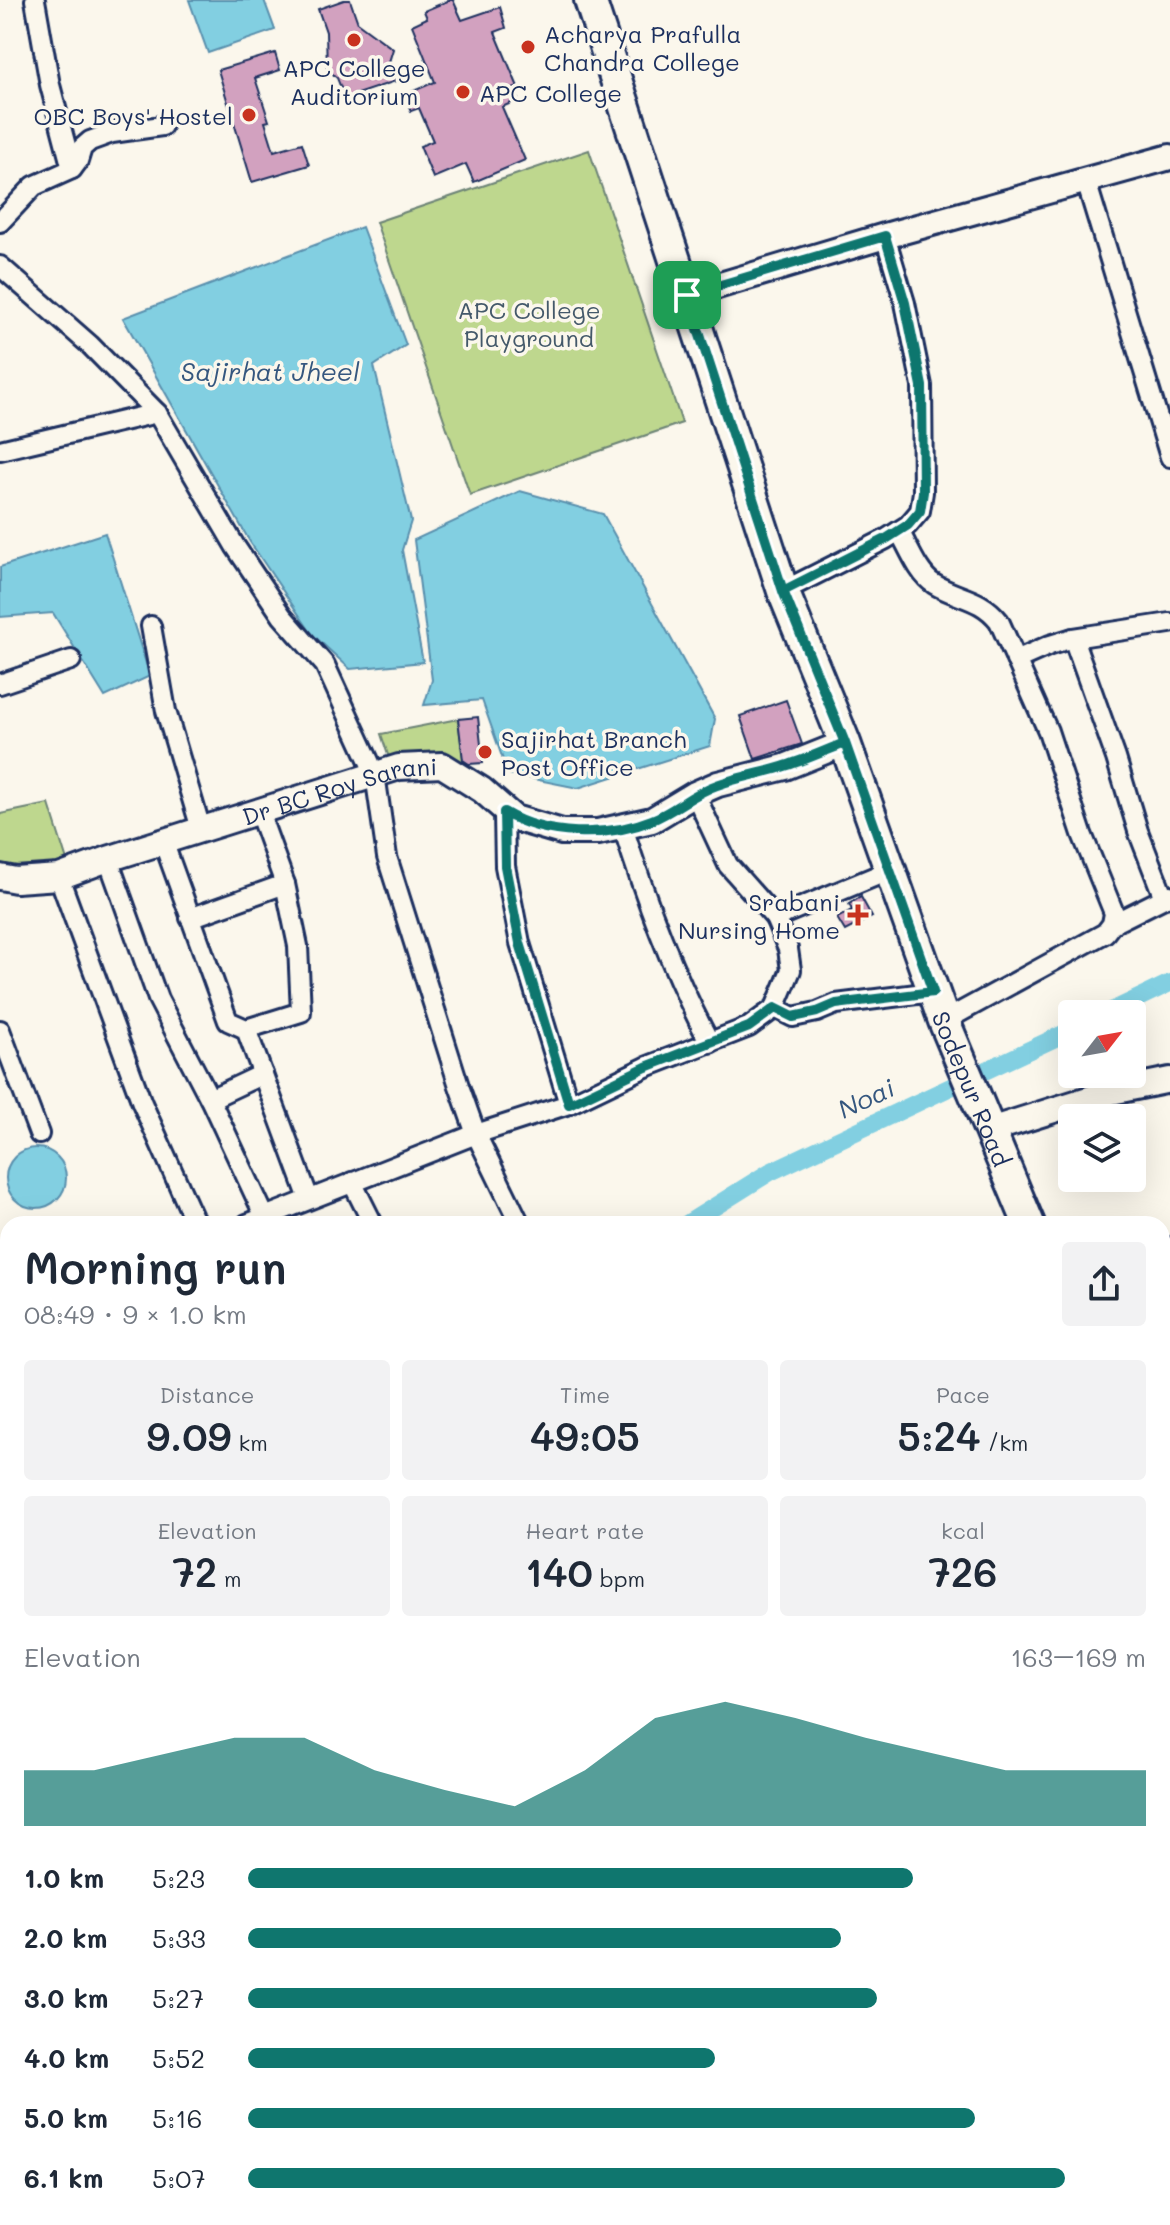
<!DOCTYPE html>
<meta charset="utf-8">
<style>
body{margin:0;font-family:Mali,sans-serif;background:#f2f2f3;color:#1f2937;height:100vh;display:flex;flex-direction:column;font-size:30px;white-space:nowrap}
*{box-sizing:border-box;margin:0}
p{font-size:26px;color:#747a83}
.icon{flex:none;width:44px;height:44px;fill:none;stroke:currentColor;stroke-width:2;stroke-linecap:round;stroke-linejoin:round}
.map{position:relative;flex:1;overflow:hidden}
.sheet{position:absolute;left:0px;top:1216px;width:1170px;height:1010px;display:flex;flex-direction:column;background:#fff;border-radius:24px 24px 0 0;box-shadow:0 8px 32px #0002}
.sheet>*{flex:none}
.needle{width:52px;rotate:59deg}
.controls{position:absolute;left:1058px;top:1000px;display:grid;gap:16px}
.controls a{display:grid;place-items:center;width:88px;height:88px;border-radius:8px;background:#fff;box-shadow:0 8px 32px #0002;font-size:40px}
.pin{position:absolute;display:grid;place-items:center;width:68px;height:68px;color:#fff;margin:-34px;border-radius:16px;box-shadow:0 4px 12px #0006}
.round{display:grid;place-items:center;flex:none;width:84px;height:84px;border-radius:8px;background:#f2f2f3}
.overview{display:flex;align-items:center;justify-content:space-between;height:136px;padding:0 24px}
h1{font-size:44px;font-weight:600;line-height:60px}
.figures{display:grid;grid-template-columns:repeat(3,1fr);gap:12px;height:136px;padding:8px 24px}
.figures div{display:grid;align-content:center;border-radius:8px;background:#f2f2f3;text-align:center}
.figures b{font-size:40px;font-weight:600}
.figures small{font-size:22px;font-weight:400}
.figures p{font-size:22px}
.chart{height:224px;padding:16px 24px}
.chart p{display:flex;justify-content:space-between}
.chart svg{width:100%;height:144px;margin-top:8px;fill:#0f766e;opacity:.7}
ul{padding:0 24px;list-style:none;font-size:26px}
li{display:grid;grid-template-columns:128px 96px 1fr;align-items:center;height:60px}
li i{height:20px;border-radius:10px;background:#0f766e}
.map>svg:first-child{display:block}
.green{fill:#bed78e;stroke:#6c8376;stroke-width:2}
.water{fill:#82cfe1;stroke:#598fad;stroke-width:2}
.lines{fill:none;stroke-linecap:round;stroke-linejoin:round}
.canal{stroke:#82cfe1;stroke-width:18}
.building{fill:#d2a1bf;stroke:#1b2f5e;stroke-width:2}
.minor-casing{stroke:#1b2f5e;stroke-width:24}
.tertiary-casing{stroke:#1b2f5e;stroke-width:30}
.primary-casing{stroke:#1b2f5e;stroke-width:36}
.minor{stroke:#fbf7ec;stroke-width:18}
.tertiary{stroke:#fbf7ec;stroke-width:24}
.primary{stroke:#fbf7ec;stroke-width:30}
.route-casing{stroke:#fff;stroke-width:16}
.route{stroke:#0f766e;stroke-width:10}
.poi-dot{fill:#c8321e;stroke:#fbf7ec;stroke-width:3}
.labels{text-anchor:middle;dominant-baseline:central;stroke-width:7;stroke-linejoin:round;paint-order:stroke}
.poi-label{font-size:24px;fill:#1b2f5e;stroke:#fbf7ec;text-anchor:start}
.park-label{font-size:24px;fill:#44596a;stroke:#fbf7ec}
.street-label{font-size:24px;fill:#1b2f5e;stroke:#fbf7ec}
.water-label{font-size:26px;font-style:italic;fill:#35577f;stroke:#fbf7ec}
</style>
<div class="map">
<svg width="1170" height="2225" viewBox="0 0 1170 2225">
<rect width="100%" height="100%" fill="#fbf7ec"/>
<filter id="ink" filterUnits="userSpaceOnUse"><feTurbulence type="fractalNoise" baseFrequency=".0125" numOctaves="2"/><feDisplacementMap in="SourceGraphic" scale="16" xChannelSelector="R" yChannelSelector="G"/><feConvolveMatrix kernelMatrix="1 2 1 2 8 2 1 2 1" color-interpolation-filters="sRGB"/></filter>
<g filter="url(#ink)">
<g class="green">
<path d="M589,150L682,423L470,495L376,222Z"/>
<path d="M458,719L464,765L392,767L381,734Z"/>
<path d="M49,804L67,861L51,868L0,870V814Z"/>
<path d="M1034,2218H1148L1152,2225H1026Z"/>
</g>
<g class="water">
<path d="M189,0H264L275,30L208,53Z"/>
<path d="M362,227L406,345L374,366L411,521L402,550L423,662L350,669L312,634L250,542L123,318Z"/>
<path d="M520,491L603,514L715,719L710,746L578,788L508,774L482,700L424,705L432,680L414,540Z"/>
<path d="M105,533L150,676L105,697L53,613L0,617V567Z"/>
<circle cx="36" cy="1178" r="30"/>
</g>
<g class="lines">
<g class="canal">
<path d="M1105,1014L1170,983"/>
<path d="M687,1224L770,1172L1072,1030"/>
<path d="M542,2218L551,2225"/>
</g>
</g>
<g class="building">
<path d="M344,0H350L358,23L393,49L389,62L396,81L345,98L337,78L327,69L326,32L318,9Z"/>
<path d="M450,0H453L462,20L500,7L506,28L495,32L518,87L513,89L518,100L502,107L525,160L474,182L466,164L433,178L420,146L433,141L419,108L411,111L404,95L435,82L412,25L427,18L424,11Z"/>
<path d="M275,53L280,70L255,78L269,121L265,122L274,151L302,143L309,165L252,182L218,70Z"/>
<path d="M786,700L802,744L755,759L740,716Z"/>
<path d="M478,717L483,763L469,764L463,760L458,719Z"/>
<path d="M861,897L872,917L845,931L837,918L852,910L849,904Z"/>
</g>
<g class="lines">
<defs>
<g id="minor">
<path d="M35,0L50,85L72,169"/>
<path d="M1086,181L1170,457"/>
<path d="M0,222L34,186L72,169L78,161L82,148L90,141L112,133L162,126"/>
<path d="M0,266L90,345L157,413L235,546L282,616L325,665L375,774L387,857L459,1086L476,1134L520,1224"/>
<path d="M0,450L157,413"/>
<path d="M899,531C908,546 918,574 934,584C958,599 980,597 999,621L1048,731L1082,834L1114,913L1112,924L1105,933L944,1021"/>
<path d="M783,591L886,539L908,525L920,511L923,492L922,386L905,303L885,236"/>
<path d="M151,626L166,711L201,829"/>
<path d="M1073,638L1116,758L1138,831L1164,898"/>
<path d="M1016,660L1050,645L1073,638L1170,623"/>
<path d="M0,684L71,660"/>
<path d="M695,794L728,865L775,918L888,871"/>
<path d="M504,812L505,866L520,943L569,1104L646,1067L749,1027L775,1008L791,970L788,949L775,918"/>
<path d="M623,827C646,901 673,974 710,1043"/>
<path d="M163,841L228,1021L246,1029L301,1012L298,946L285,884L259,812"/>
<path d="M108,859L158,999L210,1099L265,1217"/>
<path d="M59,877L142,1103L196,1224"/>
<path d="M190,918L285,884"/>
<path d="M1112,924L1170,895"/>
<path d="M775,1008L793,1017L817,1012L836,1004L933,992"/>
<path d="M246,1029L309,1199"/>
<path d="M0,1030L39,1134"/>
<path d="M210,1099L263,1074"/>
<path d="M352,1182L373,1224"/>
<path d="M247,1224L476,1134L569,1104"/>
<path d="M1162,1250L1170,1247"/>
<path d="M0,1316L8,1313"/>
<path d="M1162,1475L1170,1471"/>
<path d="M0,1486L8,1483"/>
<path d="M0,1642H8"/>
<path d="M0,1988L8,1986"/>
<path d="M0,2168L8,2165"/>
<path d="M31,2218L33,2225"/>
<path d="M295,2218L296,2225"/>
<path d="M1118,2218L1122,2225"/>
<path d="M178,2225L204,2218"/>
<path d="M806,2225L820,2218"/>
</g>
<g id="tertiary">
<path d="M687,295L885,236L1170,157"/>
<path id="s1" d="M0,877L16,880L59,877L108,859L399,767L442,765L482,790L514,818L562,832H598L652,820L695,794L718,784L785,767L845,743"/>
<path d="M990,1130L1111,1092L1170,1080"/>
<path d="M0,1433L8,1446"/>
<path d="M0,1762L8,1759"/>
<path d="M160,2218L162,2225"/>
</g>
<g id="primary">
<path id="s2" d="M590,0L783,591L845,743L944,1021L1029,1224"/>
<path d="M1162,1533L1170,1554"/>
<path d="M1162,1597L1170,1618"/>
</g>
</defs>
<use href="#minor" class="minor-casing"/>
<use href="#tertiary" class="tertiary-casing"/>
<use href="#primary" class="primary-casing"/>
<use href="#minor" class="minor"/>
<use href="#tertiary" class="tertiary"/>
<use href="#primary" class="primary"/>
</g>
</g>
<g class="lines" filter="url(#ink)">
<defs>
<path id="route" d="M687,295L783,591L845,743C824,751 803,761 782,767C760,774 738,777 717,785C693,793 675,811 652,820C608,838 545,837 504,812L505,866L520,943L569,1104L646,1067L749,1027L775,1008L793,1017L817,1012L836,1004L933,992L845,743L783,591L886,539L908,525L920,511L923,492L922,386L905,303L885,236L687,295"/>
</defs>
<use href="#route" class="route-casing"/>
<use href="#route" class="route"/>
</g>
<g class="poi-dot">
<circle cx="354" cy="40" r="8"/>
<circle cx="528" cy="47" r="8"/>
<circle cx="463" cy="92" r="8"/>
<circle cx="249" cy="115" r="8"/>
<circle cx="485" cy="752" r="8"/>
<path d="M854 903h8v8h8v8h-8v8h-8v-8h-8v-8h8z"/>
</g>
<g class="labels">
<g class="poi-label">
<text x="544" y="33">Acharya Prafulla<tspan x="544" dy="28">Chandra College</tspan></text>
<text x="354" y="67" text-anchor="middle">APC College<tspan x="354" dy="28">Auditorium</tspan></text>
<text x="479" y="92">APC College</text>
<text x="233" y="115" text-anchor="end">OBC Boys' Hostel</text>
<text x="501" y="738">Sajirhat Branch<tspan x="501" dy="28">Post Office</tspan></text>
<text x="840" y="901" text-anchor="end">Srabani<tspan x="840" dy="28">Nursing Home</tspan></text>
</g>
<g class="park-label">
<text x="529" y="309">APC College<tspan x="529" dy="28">Playground</tspan></text>
</g>
<g class="street-label">
<text stroke="none"><textPath href="#s1" startOffset="354">Dr BC Roy Sarani</textPath></text>
<text stroke="none"><textPath href="#s2" startOffset="1154">Sodepur Road</textPath></text>
</g>
<g class="water-label">
<text x="270" y="371">Sajirhat Jheel</text>
<text transform="translate(866 1098) rotate(-25)">Noai</text>
</g>
</g>
</svg>
<div class="controls">
<a><svg class="needle" viewBox="-14 -14 28 28"><path d="M0-13l5 13h-10z" fill="#e53935"/><path d="M0 13l5-13h-10z" fill="#747a83"/></svg></a>
<a><svg class="icon" aria-label="layers" viewBox="0 0 24 24"><path d="M12 4l9 5-9 5-9-5zM3 14l9 5 9-5"/></svg></a>
</div>
<div class="pin" style="left:687px;top:295px;background:#1e9e55"><svg class="icon" aria-label="arrive" viewBox="0 0 24 24"><path d="M6 21V4h12l-3 4 3 4H6"/></svg></div>
<section class="sheet">
<div class="overview"><div><h1>Morning run</h1><p>08:49 · 9 × 1.0 km</p></div><a class="round"><svg class="icon" aria-label="share" viewBox="0 0 24 24"><path d="M12 15V3M7 8l5-5 5 5M5 13v7h14v-7"/></svg></a></div>
<div class="figures">
<div><p>Distance</p><b>9.09<small> km</small></b></div>
<div><p>Time</p><b>49:05</b></div>
<div><p>Pace</p><b>5:24<small> /km</small></b></div>
</div>
<div class="figures">
<div><p>Elevation</p><b>72<small> m</small></b></div>
<div><p>Heart rate</p><b>140<small> bpm</small></b></div>
<div><p>kcal</p><b>726</b></div>
</div>
<div class="chart"><p><span>Elevation</span>163–169 m</p>
<svg viewBox="0 0 160 44" preserveAspectRatio="none"><path d="M0 44V27L10 27L20 22L30 17L40 17L50 27L60 33L70 38L80 27L90 11L100 6L110 11L120 17L130 22L140 27L150 27L160 27V44z"/></svg>
</div>
<ul>
<li><b>1.0 km</b>5:23<i style="width:74%"></i></li>
<li><b>2.0 km</b>5:33<i style="width:66%"></i></li>
<li><b>3.0 km</b>5:27<i style="width:70%"></i></li>
<li><b>4.0 km</b>5:52<i style="width:52%"></i></li>
<li><b>5.0 km</b>5:16<i style="width:81%"></i></li>
<li><b>6.1 km</b>5:07<i style="width:91%"></i></li>
</ul>
</section>
</div>
